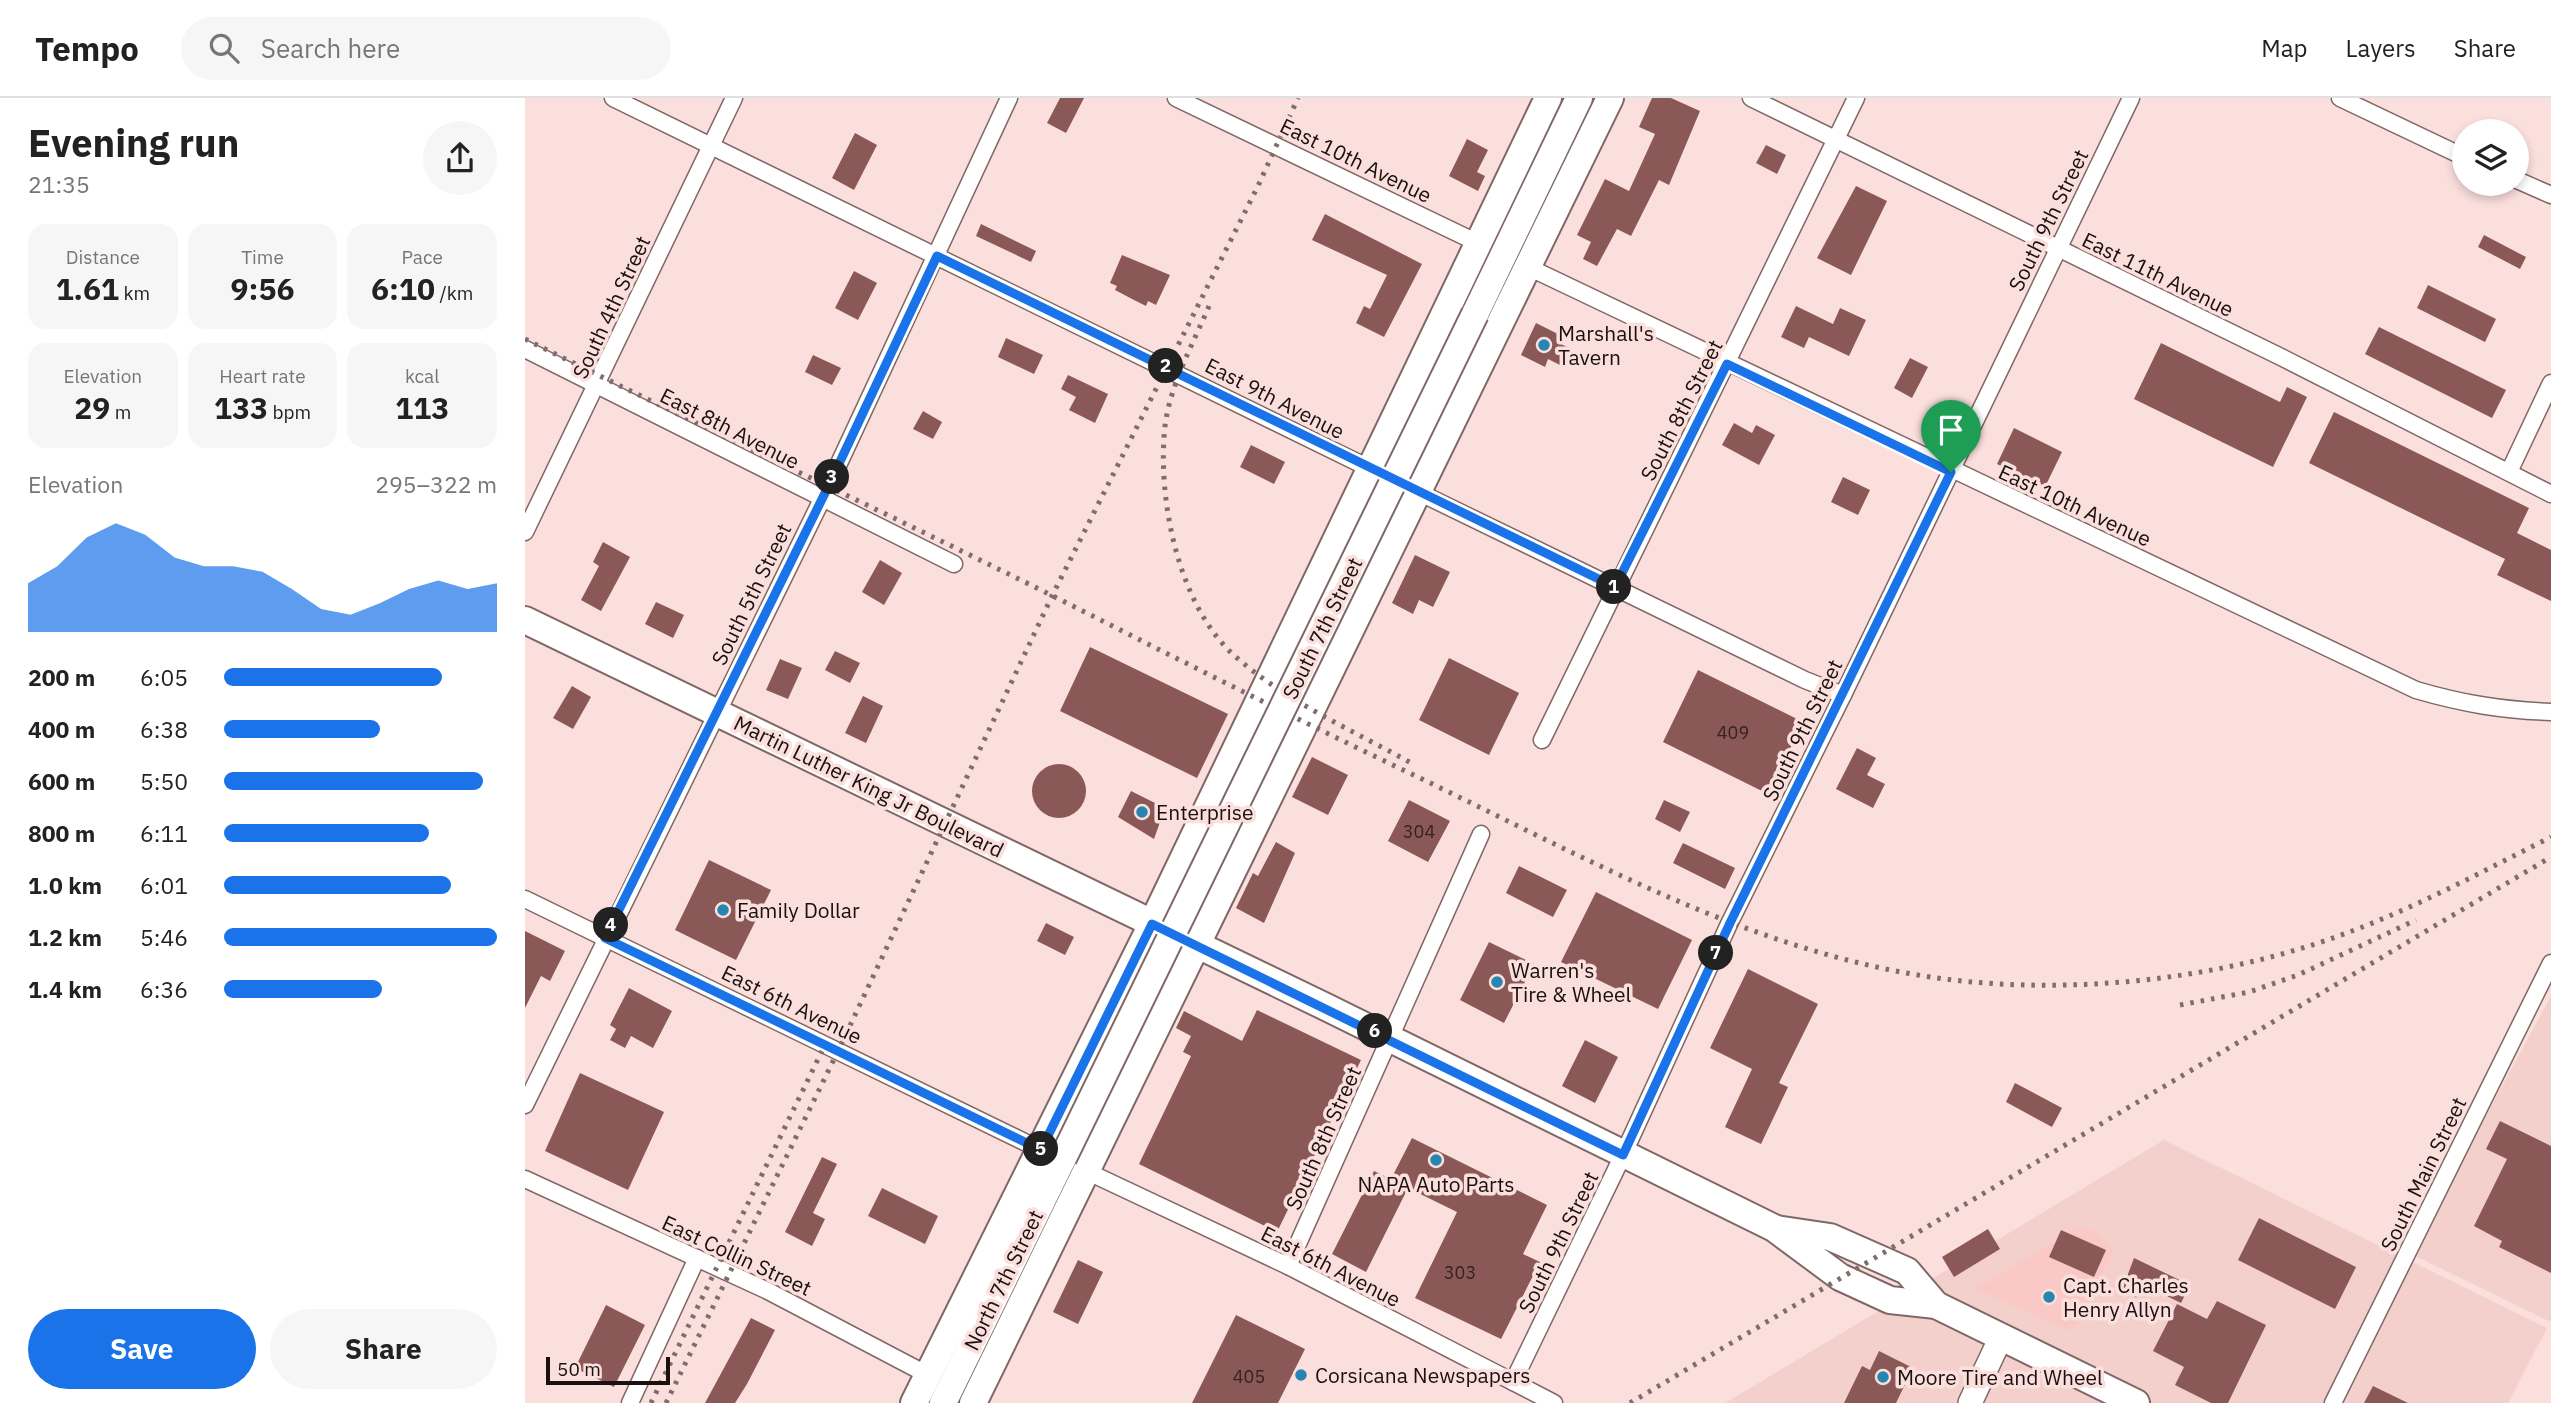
<!DOCTYPE html>
<meta charset="utf-8">
<style>
body{margin:0;font-family:"IBM Plex Sans",sans-serif;background:#f6f6f6;color:#222;height:100vh;display:flex;flex-direction:column;font-size:26px;white-space:nowrap}
*{box-sizing:border-box;margin:0}
p{font-size:23px;color:#767676}
.icon{flex:none;width:38px;height:38px;fill:none;stroke:currentColor;stroke-width:2;stroke-linecap:round;stroke-linejoin:round}
.map{position:relative;flex:1;overflow:hidden}
.side{display:flex;flex-direction:column;background:#fff;width:525px}
.side>*{flex:none}
.tools{position:absolute;left:1927px;top:21px;display:grid;gap:14px}
.tools a{display:grid;place-items:center;width:77px;height:77px;border-radius:50%;background:#fff;box-shadow:0 4px 10px #0003;font-size:35px}
.scale{position:absolute;left:21px;bottom:18px;width:124px;box-sizing:border-box;padding-left:7px;border:4px solid #19100f;border-top:0;font-size:19px;line-height:24px;white-space:nowrap;color:#19100f;-webkit-text-stroke:5px #fbdfdd;paint-order:stroke}
.pin{position:absolute;display:grid;place-items:center;width:60px;height:60px;color:#fff;margin:-72px -30px;border-radius:50% 50% 50% 0;rotate:-45deg;box-shadow:0 0 7px #0007}
.pin .icon{rotate:45deg}
.km{position:absolute;width:35px;height:35px;margin:-18px;border-radius:50%;background:#222;color:#fff;font-size:19px;line-height:35px;text-align:center}
.round{display:grid;place-items:center;flex:none;width:74px;height:74px;border-radius:37px;background:#f6f6f6}
.headline{display:flex;align-items:center;justify-content:space-between;height:119px;padding:0 28px}
h1{font-size:38px;font-weight:700;line-height:52px}
.metrics{display:grid;grid-template-columns:repeat(3,1fr);gap:10px;height:119px;padding:7px 28px}
.metrics div{display:grid;align-content:center;border-radius:18px;background:#f6f6f6;text-align:center}
.metrics b{font-size:30px;font-weight:700}
.metrics small{font-size:19px;font-weight:400}
.metrics p{font-size:19px}
.chart{height:196px;padding:14px 28px}
.chart p{display:flex;justify-content:space-between}
.chart svg{width:100%;height:126px;margin-top:7px;fill:#1a73e8;opacity:.7}
.button{display:flex;gap:14px;margin-top:auto;padding:14px 28px}
.button a{flex:1;height:80px;border-radius:42px;background:#1a73e8;color:#fff;font-size:28px;font-weight:700;line-height:80px;text-align:center}
.button a+a{background:#f6f6f6;color:#222}
ul{padding:0 28px;list-style:none;font-size:23px}
li{display:grid;grid-template-columns:112px 84px 1fr;align-items:center;height:52px}
li i{height:18px;border-radius:9px;background:#1a73e8}
header{display:flex;align-items:center;gap:42px;box-sizing:border-box;height:98px;padding:0 35px;background:#fff;border-bottom:2px solid #e0e0e0}
header strong{font-size:33px}
nav{display:flex;gap:38px;margin-inline-start:auto;font-size:24px}
.search{width:490px;height:63px;background:#f6f6f6;display:flex;align-items:center;gap:18px;box-sizing:border-box;padding:0 24px;border-radius:38px;color:#767676;font-size:26px}
main{display:flex;flex:1;min-height:0}
.map>svg:first-child{display:block}
.built{fill:#f4d0cd}
.green{fill:#fbc9c5}
.building{fill:#8a5957}
.lines{fill:none;stroke-linecap:round;stroke-linejoin:round}
.street-casing{stroke:#7f6765;stroke-width:19}
.secondary-casing{stroke:#7f6765;stroke-width:26}
.primary-casing{stroke:#7f6765;stroke-width:30}
.street{stroke:#fff;stroke-width:16}
.secondary{stroke:#fff;stroke-width:23}
.primary{stroke:#fff;stroke-width:26}
.rail{stroke:#7f6d6c;stroke-width:5;stroke-dasharray:3.5 7;stroke-linecap:butt}
.primary-bridge-casing{stroke:#7f6765;stroke-width:30;stroke-linecap:butt}
.primary-bridge{stroke:#fff;stroke-width:26}
.route-casing{stroke:#fff;stroke-width:14}
.route{stroke:#1a73e8;stroke-width:9}
.poi-dot{fill:#2686b1;stroke:#fbdfdd;stroke-width:2.5}
.labels{text-anchor:middle;dominant-baseline:central;stroke-width:7;stroke-linejoin:round;paint-order:stroke}
.number-label{font-size:18px;fill:#352221}
.street-label{font-size:21px;fill:#19100f;stroke:#fbdfdd}
.poi-label{font-size:21px;fill:#19100f;stroke:#fbdfdd;text-anchor:start}
</style>
<header>
<strong>Tempo</strong>
<div class="search"><svg class="icon" aria-label="search" viewBox="0 0 24 24"><circle cx="10" cy="10" r="6"/><path d="M15 15l6 6"/></svg>Search here</div>
<nav><a>Map</a><a>Layers</a><a>Share</a></nav>
</header>
<main>
<section class="side">
<div class="headline"><div><h1>Evening run</h1><p>21:35</p></div><a class="round"><svg class="icon" aria-label="share" viewBox="0 0 24 24"><path d="M12 15V3M7 8l5-5 5 5M5 13v7h14v-7"/></svg></a></div>
<div class="metrics">
<div><p>Distance</p><b>1.61<small> km</small></b></div>
<div><p>Time</p><b>9:56</b></div>
<div><p>Pace</p><b>6:10<small> /km</small></b></div>
</div>
<div class="metrics">
<div><p>Elevation</p><b>29<small> m</small></b></div>
<div><p>Heart rate</p><b>133<small> bpm</small></b></div>
<div><p>kcal</p><b>113</b></div>
</div>
<div class="chart"><p><span>Elevation</span>295–322 m</p>
<svg viewBox="0 0 160 44" preserveAspectRatio="none"><path d="M0 44V27L10 21L20 11L30 6L40 10L50 18L60 21L70 21L80 23L90 29L100 36L110 38L120 34L130 29L140 26L150 29L160 27V44z"/></svg>
</div>
<ul>
<li><b>200 m</b>6:05<i style="width:80%"></i></li>
<li><b>400 m</b>6:38<i style="width:57%"></i></li>
<li><b>600 m</b>5:50<i style="width:95%"></i></li>
<li><b>800 m</b>6:11<i style="width:75%"></i></li>
<li><b>1.0 km</b>6:01<i style="width:83%"></i></li>
<li><b>1.2 km</b>5:46<i style="width:100%"></i></li>
<li><b>1.4 km</b>6:36<i style="width:58%"></i></li>
</ul>
<div class="button"><a>Save</a><a>Share</a></div>
</section>
<div class="map">
<svg width="2026" height="1305" viewBox="0 0 2026 1305">
<rect width="100%" height="100%" fill="#fbdfdd"/>
<g class="built">
<path d="M2026,898V1224L1886,1156Z"/>
<path d="M1639,1042L2022,1230L1983,1305H1200Z"/>
</g>
<path class="green" d="M1560,1130L1572,1134L1589,1152L1548,1234L1450,1191L1549,1131Z"/>
<g class="building">
<path d="M535,0H559L541,35L522,25Z"/>
<path d="M1127,0H1146L1175,13L1144,87L1134,82L1106,138L1092,131L1072,168L1058,161L1066,144L1052,137L1080,81L1104,93L1130,36L1114,29Z"/>
<path d="M330,35L352,47L329,92L307,80Z"/>
<path d="M942,41L963,52L952,74L960,78L953,93L924,78Z"/>
<path d="M1241,47L1261,57L1252,76L1231,65Z"/>
<path d="M1331,88L1362,103L1326,177L1292,160Z"/>
<path d="M800,116L897,166L859,239L831,225L839,208L845,211L862,177L787,142Z"/>
<path d="M456,126L511,153L506,164L451,138Z"/>
<path d="M1959,137L2001,159L1995,171L1953,149Z"/>
<path d="M597,157L645,177L631,207L623,203L621,208L609,202L590,192L592,188L585,185Z"/>
<path d="M329,173L352,185L333,222L310,210Z"/>
<path d="M1903,187L1971,221L1960,244L1892,210Z"/>
<path d="M1271,208L1308,226L1315,210L1341,222L1324,258L1284,239L1279,250L1256,239Z"/>
<path d="M1011,225L1035,237L1032,244L1044,250L1035,267L1023,261L1020,269L996,257Z"/>
<path d="M1854,229L1981,292L1967,320L1840,256Z"/>
<path d="M481,240L518,257L509,276L473,259Z"/>
<path d="M1636,245L1755,304L1762,289L1782,299L1748,369L1609,301Z"/>
<path d="M288,257L316,270L307,287L280,274Z"/>
<path d="M1385,260L1403,269L1387,300L1369,290Z"/>
<path d="M543,277L583,296L570,325L544,312L551,299L536,291Z"/>
<path d="M398,313L417,324L408,341L388,331Z"/>
<path d="M1809,314L2004,410L1992,435L2026,452V503L1972,477L1980,461L1784,365Z"/>
<path d="M1209,325L1227,335L1231,327L1250,337L1234,367L1197,347Z"/>
<path d="M1489,330L1537,354L1520,389L1472,366Z"/>
<path d="M726,347L760,364L749,386L715,369Z"/>
<path d="M1318,379L1345,392L1333,417L1306,404Z"/>
<path d="M78,444L105,459L76,513L56,502L74,468L68,464Z"/>
<path d="M890,457L925,474L908,509L894,502L888,516L867,505Z"/>
<path d="M355,462L377,475L359,507L337,494Z"/>
<path d="M131,504L159,517L148,540L120,526Z"/>
<path d="M565,549L703,616L672,680L535,613Z"/>
<path d="M310,553L335,565L325,585L300,572Z"/>
<path d="M924,560L994,595L964,657L894,622Z"/>
<path d="M255,561L277,570L263,601L241,592Z"/>
<path d="M1173,572L1278,624L1243,696L1138,644Z"/>
<path d="M47,588L66,599L48,631L28,620Z"/>
<path d="M338,598L358,608L341,645L320,635Z"/>
<path d="M1332,650L1351,660L1342,677L1360,686L1348,710L1311,691Z"/>
<path d="M787,659L823,677L803,717L767,699Z"/>
<circle cx="534" cy="693" r="27"/>
<path d="M606,693L640,710L629,741L593,719Z"/>
<path d="M884,702L925,723L903,764L863,743Z"/>
<path d="M1139,702L1165,714L1155,734L1130,721Z"/>
<path d="M751,744L770,755L739,825L711,810L728,775L733,778Z"/>
<path d="M1158,745L1210,770L1200,791L1148,765Z"/>
<path d="M184,762L246,792L211,862L150,832Z"/>
<path d="M994,768L1042,792L1028,819L981,795Z"/>
<path d="M1071,794L1167,842L1133,911L1036,864Z"/>
<path d="M521,825L549,839L540,857L512,843Z"/>
<path d="M0,833L40,853L25,883L16,878L0,910Z"/>
<path d="M964,844L1009,866L979,925L935,902Z"/>
<path d="M1223,871L1293,906L1254,985L1263,989L1236,1046L1200,1029L1227,971L1185,950Z"/>
<path d="M104,890L147,913L128,950L106,938L100,950L85,942L91,931L85,927Z"/>
<path d="M732,912L836,962L752,1134L614,1066L666,958L658,954L666,938L651,930L659,913L717,943Z"/>
<path d="M1060,942L1093,959L1070,1005L1037,988Z"/>
<path d="M55,975L139,1014L103,1092L20,1053Z"/>
<path d="M1490,985L1537,1010L1527,1029L1481,1004Z"/>
<path d="M1975,1023L2026,1048V1175L1974,1149L1977,1143L1949,1128L1982,1061L1961,1051Z"/>
<path d="M887,1040L1022,1107L998,1156L1015,1164L976,1241L890,1200L932,1114L883,1090L841,1174L807,1156L849,1073L866,1081Z"/>
<path d="M297,1059L312,1066L288,1115L300,1121L287,1148L260,1134Z"/>
<path d="M357,1090L413,1118L400,1146L343,1118Z"/>
<path d="M1734,1120L1831,1169L1810,1211L1713,1162Z"/>
<path d="M1463,1131L1475,1151L1429,1179L1417,1159Z"/>
<path d="M1536,1132L1581,1152L1569,1179L1524,1159Z"/>
<path d="M1609,1160L1665,1187L1656,1205L1617,1186L1611,1199L1597,1192Z"/>
<path d="M553,1162L578,1174L553,1226L528,1214Z"/>
<path d="M1692,1203L1741,1227L1703,1305H1686L1650,1287L1659,1269L1628,1253L1652,1206L1682,1221Z"/>
<path d="M81,1207L120,1227L89,1289L50,1270Z"/>
<path d="M711,1217L780,1251L753,1305H667Z"/>
<path d="M226,1220L250,1232L222,1286L210,1305H180Z"/>
<path d="M1354,1253L1388,1270L1371,1305H1319L1337,1268L1345,1272Z"/>
<path d="M1848,1288L1883,1305H1839Z"/>
</g>
<g class="lines">
<defs>
<g id="street">
<path d="M88,0L852,374"/>
<path d="M651,0L953,145"/>
<path d="M1226,0L1756,259L2026,396"/>
<path d="M1815,0L1939,59"/>
<path d="M1992,82L2026,97"/>
<path d="M1003,169C1298,312 1596,449 1891,592C1939,606 1977,612 2026,614"/>
<path d="M0,251L429,466"/>
<path d="M1984,374L2026,285"/>
<path d="M885,390L1280,582L1318,597"/>
<path d="M0,434L209,0"/>
<path d="M1017,642L1331,0"/>
<path d="M0,801L516,1052"/>
<path d="M0,1007L303,389L484,0"/>
<path d="M561,1073L763,1168L1029,1305"/>
<path d="M0,1081L243,1193L403,1277"/>
<path d="M763,1168L956,736"/>
<path d="M988,1284L1098,1057L1204,826L1318,597L1606,0"/>
<path d="M105,1305L172,1160"/>
<path d="M1808,1305L2026,865"/>
</g>
<path id="secondary" d="M1445,1305L1476,1239"/>
<g id="primary">
<path d="M950,216L1054,0"/>
<path d="M0,522L801,909L1249,1130L1315,1179L1365,1202L1411,1207L1611,1305"/>
<path d="M1251,1131L1305,1139L1382,1173L1411,1207"/>
<path d="M389,1305L627,826L1023,0"/>
<path d="M418,1305L538,1060"/>
<path d="M448,1305L1085,0"/>
</g>
</defs>
<use href="#street" class="street-casing"/>
<use href="#secondary" class="secondary-casing"/>
<use href="#primary" class="primary-casing"/>
<use href="#street" class="street"/>
<use href="#secondary" class="secondary"/>
<use href="#primary" class="primary"/>
<g class="rail">
<path d="M684,208C668,246 645,287 640,328C632,400 653,509 711,559C762,604 829,633 888,666"/>
<path d="M0,241C175,328 351,410 526,497C641,555 755,613 872,669C1056,756 1239,865 1447,884C1571,895 1710,878 1827,833C1896,807 1960,772 2026,739"/>
<path d="M1655,907L1724,894L1773,877L1891,822"/>
<path d="M126,1305L313,920"/>
<path d="M141,1305L314,951L527,498L733,88L773,0"/>
<path d="M1105,1305L2026,759"/>
</g>
<defs>
<path id="primary-bridge" d="M538,1060L950,216"/>
</defs>
<use href="#primary-bridge" class="primary-bridge-casing"/>
<use href="#primary-bridge" class="primary-bridge"/>
</g>
<g class="lines">
<defs>
<path id="route" d="M412,158L1090,489L1202,266L1426,374L1205,825L1098,1057L627,826L516,1052L80,840L303,389Z"/>
</defs>
<use href="#route" class="route-casing"/>
<use href="#route" class="route"/>
</g>
<g class="poi-dot">
<circle cx="1019" cy="247" r="7"/>
<circle cx="617" cy="714" r="7"/>
<circle cx="198" cy="812" r="7"/>
<circle cx="972" cy="884" r="7"/>
<circle cx="911" cy="1062" r="7"/>
<circle cx="1524" cy="1199" r="7"/>
<circle cx="776" cy="1277" r="7"/>
<circle cx="1358" cy="1279" r="7"/>
</g>
<g class="labels">
<g class="number-label">
<text x="1208" y="634">409</text>
<text x="894" y="733">304</text>
<text x="935" y="1174">303</text>
<text x="724" y="1278">405</text>
</g>
<g class="street-label">
<text transform="translate(831 62) rotate(26)">East 10th Avenue</text>
<text transform="translate(1523 122) rotate(-64)">South 9th Street</text>
<text transform="translate(1633 176) rotate(26)">East 11th Avenue</text>
<text transform="translate(86 209) rotate(-65)">South 4th Street</text>
<text transform="translate(750 300) rotate(27)">East 9th Avenue</text>
<text transform="translate(1156 312) rotate(-63)">South 8th Street</text>
<text transform="translate(205 330) rotate(27)">East 8th Avenue</text>
<text transform="translate(1550 407) rotate(25)">East 10th Avenue</text>
<text transform="translate(226 496) rotate(-64)">South 5th Street</text>
<text transform="translate(797 530) rotate(-64)">South 7th Street</text>
<text transform="translate(1277 632) rotate(-64)">South 9th Street</text>
<text transform="translate(344 688) rotate(26)">Martin Luther King Jr Boulevard</text>
<text transform="translate(267 906) rotate(26)">East 6th Avenue</text>
<text transform="translate(798 1040) rotate(-66)">South 8th Street</text>
<text transform="translate(1898 1076) rotate(-64)">South Main Street</text>
<text transform="translate(1033 1144) rotate(-64)">South 9th Street</text>
<text transform="translate(212 1157) rotate(25)">East Collin Street</text>
<text transform="translate(806 1168) rotate(27)">East 6th Avenue</text>
<text transform="translate(478 1182) rotate(-64)">North 7th Street</text>
</g>
<g class="poi-label">
<text x="1033" y="235">Marshall's<tspan x="1033" dy="24">Tavern</tspan></text>
<text x="631" y="714">Enterprise</text>
<text x="212" y="812">Family Dollar</text>
<text x="986" y="872">Warren's<tspan x="986" dy="24">Tire &amp; Wheel</tspan></text>
<text x="911" y="1086" text-anchor="middle">NAPA Auto Parts</text>
<text x="1538" y="1187">Capt. Charles<tspan x="1538" dy="24">Henry Allyn</tspan></text>
<text x="790" y="1277">Corsicana Newspapers</text>
<text x="1372" y="1279">Moore Tire and Wheel</text>
</g>
</g>
</svg>
<div class="tools">
<a><svg class="icon" aria-label="layers" viewBox="0 0 24 24"><path d="M12 4l9 5-9 5-9-5zM3 14l9 5 9-5"/></svg></a>
</div>
<div class="scale">50 m</div>
<div class="pin" style="left:1426px;top:374px;background:#1e9e55"><svg class="icon" aria-label="arrive" viewBox="0 0 24 24"><path d="M6 21V4h12l-3 4 3 4H6"/></svg></div>
<b class="km" style="left:1089px;top:489px">1</b>
<b class="km" style="left:641px;top:268px">2</b>
<b class="km" style="left:307px;top:379px">3</b>
<b class="km" style="left:86px;top:827px">4</b>
<b class="km" style="left:516px;top:1051px">5</b>
<b class="km" style="left:850px;top:933px">6</b>
<b class="km" style="left:1191px;top:855px">7</b>
</div>
</main>
